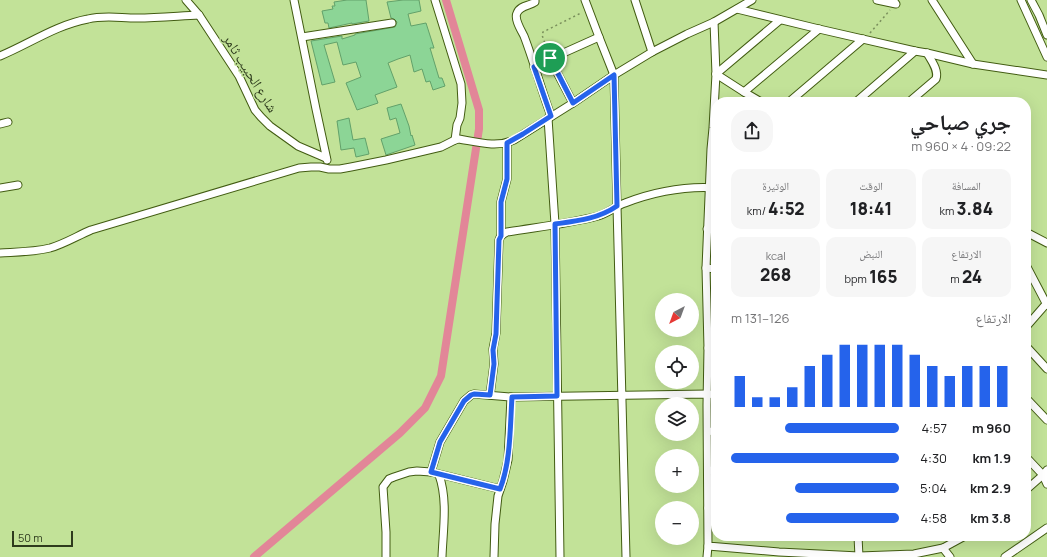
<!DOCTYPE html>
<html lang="ar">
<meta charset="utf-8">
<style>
body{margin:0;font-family:Manrope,"Noto Naskh Arabic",sans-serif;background:#f6f6f6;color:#202124;direction:rtl;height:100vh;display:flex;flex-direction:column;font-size:15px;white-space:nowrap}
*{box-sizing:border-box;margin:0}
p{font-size:13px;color:#757577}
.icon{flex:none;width:22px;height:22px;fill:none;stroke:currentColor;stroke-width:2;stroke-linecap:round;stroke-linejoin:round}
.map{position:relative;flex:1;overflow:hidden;direction:ltr}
.side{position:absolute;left:711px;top:97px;width:320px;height:444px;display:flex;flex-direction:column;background:#fff;border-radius:16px;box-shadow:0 4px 16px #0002;direction:rtl}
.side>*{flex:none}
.needle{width:26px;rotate:221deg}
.buttons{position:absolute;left:655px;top:293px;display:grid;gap:8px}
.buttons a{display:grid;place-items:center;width:44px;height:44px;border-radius:50%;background:#fff;box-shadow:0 4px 16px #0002;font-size:20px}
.scale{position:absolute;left:12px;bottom:10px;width:61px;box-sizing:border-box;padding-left:4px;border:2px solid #2e3b1d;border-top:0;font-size:11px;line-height:14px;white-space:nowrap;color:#2e3b1d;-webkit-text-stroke:3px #c2e298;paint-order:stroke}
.pin{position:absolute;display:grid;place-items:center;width:34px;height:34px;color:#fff;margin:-17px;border:2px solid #fff;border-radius:50%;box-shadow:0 1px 4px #0007}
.round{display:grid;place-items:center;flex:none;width:42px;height:42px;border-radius:16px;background:#f6f6f6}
.head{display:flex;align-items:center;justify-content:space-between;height:68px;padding:0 20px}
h1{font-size:22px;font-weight:800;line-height:30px}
.figures{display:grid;grid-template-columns:repeat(3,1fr);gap:6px;height:68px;padding:4px 20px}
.figures div{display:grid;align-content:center;border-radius:10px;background:#f6f6f6;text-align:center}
.figures b{font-size:17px;font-weight:800}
.figures small{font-size:11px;font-weight:400}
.figures p{font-size:11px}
.chart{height:112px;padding:8px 20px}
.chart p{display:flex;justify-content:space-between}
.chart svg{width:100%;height:72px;margin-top:4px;stroke:#2563eb;stroke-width:6}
ul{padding:0 20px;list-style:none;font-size:13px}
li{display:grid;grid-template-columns:64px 48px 1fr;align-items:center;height:30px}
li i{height:10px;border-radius:5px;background:#2563eb}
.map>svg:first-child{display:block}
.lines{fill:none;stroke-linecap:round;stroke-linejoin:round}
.canal{stroke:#e28698;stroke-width:8}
.building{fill:#8cd596;stroke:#62a16a}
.minor-casing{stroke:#425c12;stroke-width:9}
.path{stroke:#798f5b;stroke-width:1.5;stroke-dasharray:2 3;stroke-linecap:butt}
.minor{stroke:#fff;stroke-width:7}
.route-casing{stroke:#fff;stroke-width:8}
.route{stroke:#2563eb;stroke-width:5}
.labels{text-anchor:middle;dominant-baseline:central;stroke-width:3;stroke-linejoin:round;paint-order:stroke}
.street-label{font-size:14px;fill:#2e3b1d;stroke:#c2e298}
</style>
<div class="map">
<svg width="1047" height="557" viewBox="0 0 1047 557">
<rect width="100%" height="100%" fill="#c2e298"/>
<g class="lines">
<path class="canal" d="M254,557L400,433L425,408L441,376L479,129V110L446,0"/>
</g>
<g class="building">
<path d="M347,0H366L369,21L352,24V23L329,28L328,23H325L322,11L333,9L332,6H335L334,2Z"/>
<path d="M403,0H419L421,11L408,14L411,26L426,23L434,48H430L439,78H442L445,86L433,90L430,81L426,82L422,69L414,72L410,55L398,59L388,63L397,87L375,95L378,103L357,110L346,83L361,77L356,62L343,65L337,42L324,45L335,82L322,85L311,41L342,36V39L355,35V34L395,27L396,25L397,22L394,19L391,18L387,2Z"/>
<path d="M401,104L409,126L411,136L412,135L415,145L386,155L381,139L400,133L396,118L390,120L387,108Z"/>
<path d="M349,118L353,140L365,138L369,154L356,157L354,148L341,150L337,121Z"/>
</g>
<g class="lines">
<defs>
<g id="minor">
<path d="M186,0L199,15L239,76L255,110L261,117L270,126L298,146L326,158"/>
<path d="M294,0L316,109L327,160"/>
<path d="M435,0L461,84L462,103L460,118L457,125L455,140"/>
<path d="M535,0V2C530,6 520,5 517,13C514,19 521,30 524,36C534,62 541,89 551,116"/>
<path d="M585,0L599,37L614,75L617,206L626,557"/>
<path d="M635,0L652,52"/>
<path d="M877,0L896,4L893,0"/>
<path d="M932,0L973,64"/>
<path d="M1021,0L1047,57"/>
<path d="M1031,0L1039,15L1047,35"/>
<path d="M737,9L819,29L915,51L927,53L973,64L1047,75"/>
<path d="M714,22L716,74L713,128L711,149L706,268L708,348L707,405L708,546L779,552L859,556L914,554L943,548L965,536"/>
<path d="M302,37L392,23"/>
<path d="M0,56C29,44 56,25 88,19C104,15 120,18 137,18C158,18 178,16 199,15"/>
<path d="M550,59L573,103"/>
<path d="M534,67L550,59L599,37"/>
<path d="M716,74L780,20"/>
<path d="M716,74L744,92L761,102"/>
<path d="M744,92L819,29"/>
<path d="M789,102L863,39"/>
<path d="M856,102L915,51"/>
<path d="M909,102L936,79C939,70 931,60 927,53"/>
<path d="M548,118L555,224L560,557"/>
<path d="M0,124L8,122"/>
<path d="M0,188L18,185"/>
<path d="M707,229L716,230"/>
<path d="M1026,232L1047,243"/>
<path d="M501,236V202L507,179V143"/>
<path d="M0,253C16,252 34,252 50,248C64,244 77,236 91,230L299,168L311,167H320L329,169H340L351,167L386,160L441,147L455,140L459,139C477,142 497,148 514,140L573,103L614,75L652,52L687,34L714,22L752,0"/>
<path d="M1026,265L1047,305"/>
<path d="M706,268L716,269"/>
<path d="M1026,327L1046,304"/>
<path d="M1026,346L1047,369"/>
<path d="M708,348L716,349"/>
<path d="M490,395L494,364L493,349L496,333L499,240C500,236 503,234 507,232C537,227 568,224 598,216C608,213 616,206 625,203C654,192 686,186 716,188"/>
<path d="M1026,398L1047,420"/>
<path d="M708,431L716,432"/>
<path d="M1026,457L1043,475L1047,484"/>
<path d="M708,470L716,471"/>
<path d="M431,472L440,442L464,401L471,395L474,394L511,397L708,394L716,395"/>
<path d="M439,475C448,500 443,530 442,557"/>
<path d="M1026,490L1043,475L1047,470"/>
<path d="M708,508L716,509"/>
<path d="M858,536L859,557"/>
<path d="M943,548L950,557"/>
<path d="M386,557V532L383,487L389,479L394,477L409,472L417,471L431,472L500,489"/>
<path d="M494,557L495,524L498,496L503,481L508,460L511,397"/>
<path d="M707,557L708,546"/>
<path d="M1005,557L1047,528"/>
</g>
</defs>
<use href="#minor" class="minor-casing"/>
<g class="path">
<path d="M870,33L890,10"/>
<path d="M548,52L542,35L543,32L581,13"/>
</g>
<use href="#minor" class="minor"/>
</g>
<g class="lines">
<defs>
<path id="route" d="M550,58L573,103L614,75L617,206C598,219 577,221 555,224L557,396L512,397C510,426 511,461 500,489L431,472L440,442L464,401L471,395L474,394L490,395L494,364L493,350L496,334L499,240L501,236V202L507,179V143L523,134L551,116L534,67Z"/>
</defs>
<use href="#route" class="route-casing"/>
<use href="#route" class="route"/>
</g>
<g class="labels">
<g class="street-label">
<text transform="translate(251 73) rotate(58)">شارع الحبيب ثامر</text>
</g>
</g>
</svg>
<div class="buttons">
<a><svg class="needle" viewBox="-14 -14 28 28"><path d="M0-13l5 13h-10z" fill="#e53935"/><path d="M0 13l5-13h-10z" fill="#757577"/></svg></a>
<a><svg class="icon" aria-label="locate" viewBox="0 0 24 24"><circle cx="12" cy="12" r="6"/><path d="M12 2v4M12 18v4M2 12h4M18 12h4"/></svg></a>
<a><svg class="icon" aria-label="layers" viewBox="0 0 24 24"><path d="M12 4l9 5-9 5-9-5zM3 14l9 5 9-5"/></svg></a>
<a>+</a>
<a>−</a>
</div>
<div class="scale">50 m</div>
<div class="pin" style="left:550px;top:58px;background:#1e9e55"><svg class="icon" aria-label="arrive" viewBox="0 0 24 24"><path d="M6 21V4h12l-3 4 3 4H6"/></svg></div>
<section class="side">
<div class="head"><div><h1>جري صباحي</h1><p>09:22 · 4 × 960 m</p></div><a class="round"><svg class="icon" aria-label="share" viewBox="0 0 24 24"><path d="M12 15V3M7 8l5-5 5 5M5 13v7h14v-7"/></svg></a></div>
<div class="figures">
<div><p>المسافة</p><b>3.84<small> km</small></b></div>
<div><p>الوقت</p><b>18:41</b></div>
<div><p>الوتيرة</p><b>4:52<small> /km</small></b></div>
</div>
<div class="figures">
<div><p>الارتفاع</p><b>24<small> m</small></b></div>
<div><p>النبض</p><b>165<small> bpm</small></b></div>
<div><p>kcal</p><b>268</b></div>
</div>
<div class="chart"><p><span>الارتفاع</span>126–131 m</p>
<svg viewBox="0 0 160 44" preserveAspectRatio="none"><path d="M5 44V25M15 44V38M25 44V38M35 44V32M45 44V19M55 44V12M65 44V6M75 44V6M85 44V6M95 44V6M105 44V12M115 44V19M125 44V25M135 44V19M145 44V19M155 44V19"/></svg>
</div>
<ul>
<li><b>960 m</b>4:57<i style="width:68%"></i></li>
<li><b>1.9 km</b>4:30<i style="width:100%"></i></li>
<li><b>2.9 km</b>5:04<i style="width:62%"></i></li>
<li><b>3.8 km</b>4:58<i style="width:67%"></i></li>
</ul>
</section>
</div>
